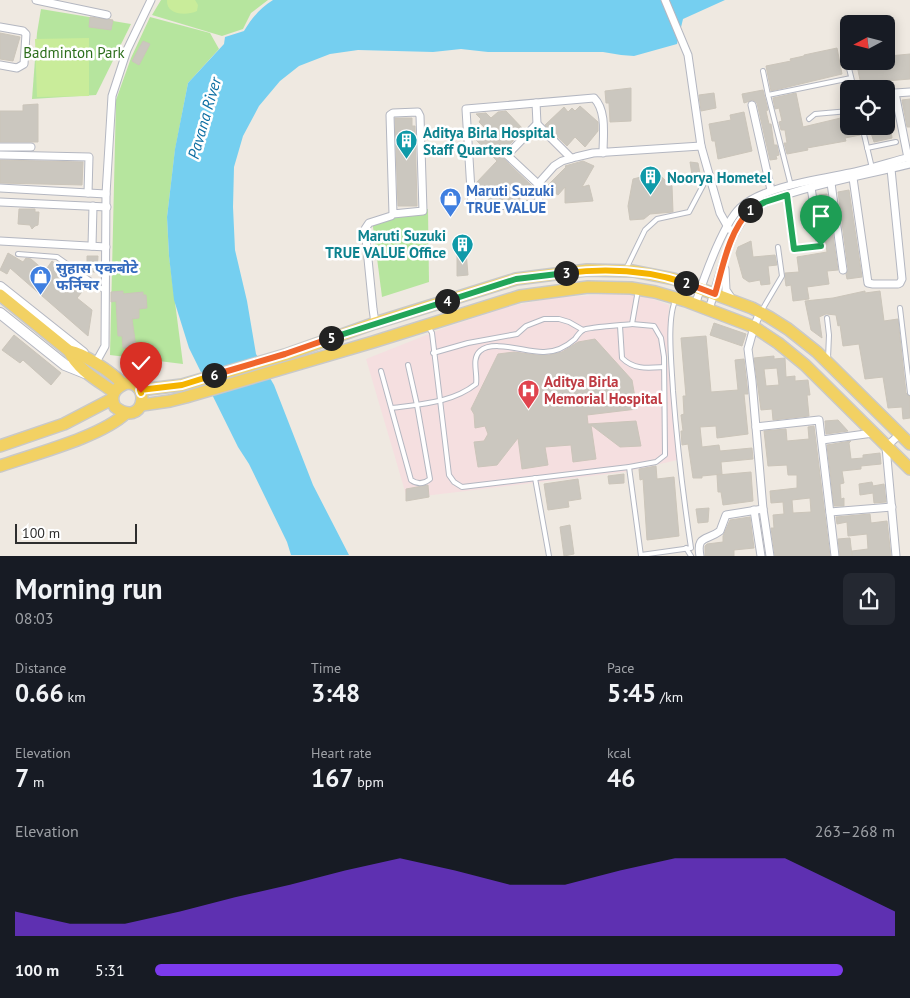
<!DOCTYPE html>
<meta charset="utf-8">
<style>
body{margin:0;font-family:"PT Sans","Noto Sans Devanagari",sans-serif;background:#242831;color:#f1f3f6;height:100vh;display:flex;flex-direction:column;font-size:19px;white-space:nowrap}
*{box-sizing:border-box;margin:0}
p{font-size:16px;color:#9ea1a6}
.icon{flex:none;width:28px;height:28px;fill:none;stroke:currentColor;stroke-width:2;stroke-linecap:round;stroke-linejoin:round}
.map{position:relative;height:556px;overflow:hidden}
.details{display:flex;flex-direction:column;background:#171b24;flex:1}
.details>*{flex:none}
.needle{width:32px;rotate:263deg}
.fabs{position:absolute;left:840px;top:15px;display:grid;gap:10px}
.fabs a{display:grid;place-items:center;width:55px;height:55px;border-radius:8px;background:#171b24;box-shadow:0 2px 12px #0003;font-size:25px}
.scale{position:absolute;left:15px;bottom:12px;width:122px;box-sizing:border-box;padding-left:5px;border:2px solid #2e2e2e;border-top:0;font-size:14px;line-height:18px;white-space:nowrap;color:#2e2e2e;-webkit-text-stroke:4px #fff;paint-order:stroke}
.pin{position:absolute;display:grid;place-items:center;width:42px;height:42px;color:#fff;margin:-51px -21px;border-radius:50% 50% 50% 0;rotate:-45deg;box-shadow:0 0 5px #0007}
.pin .icon{rotate:45deg}
.km{position:absolute;width:25px;height:25px;margin:-12px;border-radius:50%;background:#222;color:#fff;font-size:14px;line-height:25px;text-align:center}
.round{display:grid;place-items:center;flex:none;width:52px;height:52px;border-radius:8px;background:#242831}
.overview{display:flex;align-items:center;justify-content:space-between;height:85px;padding:0 15px}
h1{font-size:28px;font-weight:700;line-height:38px}
.metrics{display:grid;grid-template-columns:repeat(3,1fr);gap:8px;height:85px;padding:5px 15px}
.metrics div{display:grid;align-content:center}
.metrics b{font-size:25px;font-weight:700}
.metrics small{font-size:14px;font-weight:400}
.metrics p{font-size:14px}
.chart{height:140px;padding:10px 15px}
.chart p{display:flex;justify-content:space-between}
.chart svg{width:100%;height:90px;margin-top:5px;fill:#7c3aed;opacity:.7}
ul{padding:0 15px;list-style:none;font-size:16px}
li{display:grid;grid-template-columns:80px 60px 1fr;align-items:center;height:38px}
li i{height:12px;border-radius:6px;background:#7c3aed}
.map>svg:first-child{display:block}
.medical{fill:#f5dfe0}
.green{fill:#b6e59e}
.pitch{fill:#c9ec9a}
.water{fill:#75cff0}
.building{fill:#cbc7bf;stroke:#cbc5ba;fill-rule:evenodd}
.lines{fill:none;stroke-linecap:round;stroke-linejoin:round}
.lane-casing{stroke:#b4b7c1;stroke-width:6}
.street-casing{stroke:#b4b7c1;stroke-width:9}
.secondary-casing{stroke:#b4b7c1;stroke-width:12}
.primary-casing{stroke:#c9c9c9;stroke-width:14}
.lane{stroke:#fff;stroke-width:4}
.street{stroke:#fff;stroke-width:7}
.secondary{stroke:#fff;stroke-width:10}
.primary{stroke:#f2d163;stroke-width:11}
.split-1-casing{stroke:#fff;stroke-width:10}
.split-2-casing{stroke:#fff;stroke-width:10}
.split-3-casing{stroke:#fff;stroke-width:10}
.split-4-casing{stroke:#fff;stroke-width:10}
.split-5-casing{stroke:#fff;stroke-width:10}
.split-6-casing{stroke:#fff;stroke-width:10}
.split-7-casing{stroke:#fff;stroke-width:10}
.split-1{stroke:#22a559;stroke-width:6}
.split-2{stroke:#f0652b;stroke-width:6}
.split-3{stroke:#f5b400;stroke-width:6}
.split-4{stroke:#22a559;stroke-width:6}
.split-5{stroke:#22a559;stroke-width:6}
.split-6{stroke:#f0652b;stroke-width:6}
.split-7{stroke:#f5b400;stroke-width:6}
.labels{text-anchor:middle;dominant-baseline:central;stroke-width:5;stroke-linejoin:round;paint-order:stroke}
.park-label{font-size:15px;fill:#2c6e1b;stroke:#fff}
.culture-label{font-size:15px;font-weight:bold;fill:#0d838f;stroke:#fff;text-anchor:start}
.shop-label{font-size:15px;font-weight:bold;fill:#366cbe;stroke:#fff;text-anchor:start}
.health-label{font-size:15px;font-weight:bold;fill:#be3a42;stroke:#fff;text-anchor:start}
.water-label{font-size:16px;font-style:italic;fill:#0d6fa3;stroke:#fff}
</style>
<div class="map">
<svg width="910" height="556" viewBox="0 0 910 556">
<rect width="100%" height="100%" fill="#efe9e1"/>
<path class="medical" d="M619,293L647,297L669,305L667,359L682,459L624,472L407,498L366,359L444,328L510,306L554,298Z"/>
<g class="green">
<path d="M161,0H268L251,13L243,29L222,36L152,15Z"/>
<path d="M41,9L131,24L96,95L32,99L37,33Z"/>
<path d="M150,17L210,33L219,49L188,83L175,150L167,217L169,256L183,364L110,355L116,100L131,58Z"/>
<path d="M428,209L429,282L382,297L372,219Z"/>
</g>
<g class="pitch">
<path d="M167,0H195L198,5L197,11C186,16 166,15 167,0Z"/>
<path d="M89,38V96L37,97L35,39Z"/>
</g>
<path class="water" d="M273,0H725L683,19L677,44L634,56L621,55L603,52H488L461,49L433,52L358,50L330,54L299,66L280,81L259,106L243,136L234,167L233,207L235,250L247,301L256,354L274,385L313,485L349,555H291L287,542L249,464L238,447L189,348L174,300L169,256L167,217L175,149L188,83L224,44L225,37L244,31C252,18 260,8 273,0Z"/>
<g class="building">
<path d="M90,17L113,20L111,30L89,27Z"/>
<path d="M0,33L20,37L13,61L0,59Z"/>
<path d="M143,41L150,44L139,65L132,61Z"/>
<path d="M837,48L842,74L771,91L766,66L791,61L790,59L804,56V55Z"/>
<path d="M910,54V79L886,81L887,89H862L856,61H890L889,56Z"/>
<path d="M631,88V121L610,122L609,103H606L605,91Z"/>
<path d="M763,90L768,110L766,111L769,124H771L774,145H777L779,155L776,156L777,159L770,160L757,103L753,100L744,103L742,94Z"/>
<path d="M714,93L716,108L701,111L699,95Z"/>
<path d="M796,93L803,127L849,116V126H858L860,135L845,138L846,141L807,148L808,150L787,154L784,143H787L785,130H781L779,122L782,121L779,108L775,109L773,98Z"/>
<path d="M910,99V127H907L902,100Z"/>
<path d="M38,104V142H0V111H23V105Z"/>
<path d="M580,106L598,122V131L585,147L575,137L567,146L545,125L564,107L568,112L572,108L575,111Z"/>
<path d="M506,111L524,130L503,151L502,157L532,186L519,196L520,199L489,201V190L479,192L476,190V183L497,161L488,152L485,155L478,148L481,145L476,140L487,130L479,122L481,119L476,114L486,113L491,118L498,112Z"/>
<path d="M886,111H890L893,131H891L892,138L874,142L871,133L868,134L866,126H886Z"/>
<path d="M744,112L752,151L718,159L715,141H712L709,124L731,120L730,115Z"/>
<path d="M395,118H412V126H415L417,206H398Z"/>
<path d="M0,160L83,162L82,185L0,183Z"/>
<path d="M583,161L594,166L582,187L589,185L593,201L565,203V187L558,195L546,187L566,167L565,166Z"/>
<path d="M690,162L698,163L701,179L693,181Z"/>
<path d="M657,173L672,186L673,212L650,214L644,219L630,220L628,206L633,179Z"/>
<path d="M849,190L862,277L847,279L846,274L848,269L838,192Z"/>
<path d="M827,194L838,270L827,271L829,284L807,287L809,299L793,301L791,285L786,286L785,279V273L799,272L797,257L827,252L819,195Z"/>
<path d="M19,209H35V212H39L38,225L35,226L32,229L30,225L18,224Z"/>
<path d="M751,241L753,257L775,255L777,265L768,266L770,284L761,285L760,280L749,282L743,278L736,253L738,247Z"/>
<path d="M466,251L468,275L457,276V252Z"/>
<path d="M8,253L23,262L26,258L31,259L45,271L52,261L86,287L77,298L92,310L88,336L10,268L7,274L0,270Z"/>
<path d="M87,256H98L97,272H87Z"/>
<path d="M123,291V294L143,292V295H146L147,308L139,309V318L132,319L136,347L123,348L122,336H118L116,301L111,302V292Z"/>
<path d="M865,291V293L880,291L884,321L898,319L906,393L910,397V418L903,419L902,407L888,408L883,377L865,379L859,344L843,346L840,325L838,326L836,315L826,314L819,317L822,338L811,330L805,301L833,298Z"/>
<path d="M714,323L746,334L742,346L710,335Z"/>
<path d="M14,335L61,373L51,385L23,360L20,363L2,350Z"/>
<path d="M706,336L711,392L738,390L735,360L744,359L748,394H744L748,434L717,438L716,426L700,427L702,447L719,445L720,451L752,448L753,459L721,462L722,474L702,476V478H693L688,444L682,445L681,431H683L681,415L684,414L683,396H686L681,338Z"/>
<path d="M595,339L632,380L637,409L587,415L588,424L636,421L641,446L620,447L591,425L596,459L573,462L571,445L545,447L548,465L522,469L518,438L497,465L478,467L474,442L484,441L488,434L485,426L475,428L474,414L471,409L498,354L514,352L537,355H549L562,352L578,342Z"/>
<path d="M774,356V359L785,358L786,377L795,376V381L808,380L810,395H807L809,416L773,420L772,409L761,410L754,358ZM777,368L779,385L766,386L764,369Z"/>
<path d="M838,420L848,431L826,434L825,421Z"/>
<path d="M814,426L830,556H775L771,528H774L773,515L784,514L783,502L771,503L770,491L797,488V475H788L787,465L768,466L764,431L786,429L787,441L809,439L808,427ZM810,498L811,512L793,513L792,500Z"/>
<path d="M851,441L849,443L851,459L863,458V455L880,453L881,464L861,466V469L842,471L844,483L840,484L841,499L844,498V506H834L827,445Z"/>
<path d="M656,466L657,479L674,477L679,536L647,540L643,479L640,480L639,469Z"/>
<path d="M751,472L753,501L723,505L721,492H718L717,475Z"/>
<path d="M624,474V483L609,484L608,476Z"/>
<path d="M578,479L581,499L568,501L569,507L548,510L544,484Z"/>
<path d="M872,482L873,486L884,484L886,502L874,503L873,493L860,495L859,484Z"/>
<path d="M428,485L429,497L406,501V489Z"/>
<path d="M709,508L708,522L698,523L696,509Z"/>
<path d="M870,514L871,523L887,521L891,556H852V551L868,549L867,534L848,536L847,522L837,524L836,517Z"/>
<path d="M750,517L754,548L734,550V556H705V546L707,544L723,542V536L730,520Z"/>
<path d="M570,525L574,554L564,556L560,527Z"/>
<path d="M850,538L852,556H840L838,539Z"/>
</g>
<g class="lines">
<defs>
<g id="lane">
<path d="M847,60L854,89"/>
<path d="M763,71L768,95L791,186"/>
<path d="M768,95L851,78"/>
<path d="M809,119L815,114L849,111"/>
<path d="M862,126L872,168"/>
<path d="M867,148L896,142"/>
<path d="M18,254L57,257L105,291"/>
<path d="M626,269L645,230L657,219L689,212L708,176"/>
<path d="M900,308L910,393"/>
<path d="M762,310L782,276L778,247"/>
<path d="M827,318L829,335L828,358"/>
<path d="M428,326L432,333L449,475L454,482L462,487L629,467L656,462L665,455L664,357L661,338L654,326L632,324"/>
<path d="M620,326L622,358C634,370 648,368 664,367"/>
<path d="M433,353L468,343L517,334L526,326L544,319H559L569,322L583,330"/>
<path d="M381,371L411,480C418,485 424,484 430,479L417,405L408,365"/>
<path d="M392,408C421,404 452,403 476,384C478,374 471,359 480,351C494,339 527,353 544,352C556,352 566,347 575,339C577,336 580,332 583,330C588,327 624,325 632,324L638,290"/>
<path d="M629,467L641,556"/>
<path d="M535,478L549,556"/>
<path d="M686,548L691,556"/>
<path d="M641,555L691,548C683,495 677,443 673,391C672,368 666,318 676,299"/>
</g>
<g id="street">
<path d="M36,0L107,15"/>
<path d="M665,0L688,55L701,146L720,213L729,229"/>
<path d="M0,27L23,31L26,34L24,64L17,68L0,65"/>
<path d="M536,103L537,124L507,155L538,184"/>
<path d="M752,105L771,190"/>
<path d="M537,124L571,158"/>
<path d="M0,147H31"/>
<path d="M603,153C603,136 607,111 594,98L466,109L472,207L539,204L538,184L554,166L562,161L576,157L593,153L701,146"/>
<path d="M0,155L89,157L88,193"/>
<path d="M908,158L895,93L910,92"/>
<path d="M853,178L868,283L873,284H898L900,283L902,279L891,169"/>
<path d="M831,183L843,270"/>
<path d="M0,188L106,194"/>
<path d="M787,195L794,249L821,246L811,188"/>
<path d="M0,202L107,207"/>
<path d="M0,241L106,247"/>
<path d="M92,246L93,206"/>
<path d="M725,269L726,290L732,299"/>
<path d="M695,305C703,281 722,225 740,208C763,186 822,179 855,172C873,168 891,162 910,157"/>
<path d="M709,309C720,277 726,240 747,214C763,193 879,172 910,164"/>
<path d="M760,312L754,327L748,349L752,381L763,509L770,556"/>
<path d="M375,323L373,309L365,229L369,223L391,216L393,214L390,115L393,113L418,112L420,116L423,211L393,214"/>
<path d="M95,364L105,346L106,194L112,96L127,50L151,0"/>
<path d="M756,427L819,420L835,556"/>
<path d="M822,440L873,433"/>
<path d="M754,510L761,556"/>
<path d="M830,512L892,507"/>
<path d="M700,556C696,535 707,541 720,531L726,515L763,509"/>
<path d="M896,556L886,447L900,434"/>
</g>
<g id="secondary">
<path d="M0,287L83,353"/>
<path d="M0,313L65,365L85,373"/>
</g>
<g id="primary">
<path d="M0,295L69,351C78,370 97,380 114,392"/>
<path d="M69,351C85,354 111,372 123,384"/>
<path d="M127,383C152,383 144,429 115,407C109,396 115,387 127,383Z"/>
<path d="M140,390L182,385L285,355L375,323L516,279L587,270L633,271L674,279L752,308L769,317L788,329L817,352L910,444"/>
<path d="M142,405L170,401L186,397L373,342L520,296L588,287L631,288L655,292L686,301L754,327L778,343L805,365L910,469"/>
<path d="M0,446L64,424L112,399"/>
<path d="M0,466C34,454 101,437 126,413"/>
</g>
</defs>
<use href="#lane" class="lane-casing"/>
<use href="#street" class="street-casing"/>
<use href="#secondary" class="secondary-casing"/>
<use href="#primary" class="primary-casing"/>
<use href="#lane" class="lane"/>
<use href="#street" class="street"/>
<use href="#secondary" class="secondary"/>
<use href="#primary" class="primary"/>
</g>
<g class="lines">
<defs>
<path id="split-1" d="M750,210L765,202L787,195L794,249L821,246"/>
<path id="split-2" d="M686,283L715,294C723,266 729,231 750,210"/>
<path id="split-3" d="M566,273C607,268 647,270 686,283"/>
<path id="split-4" d="M447,301L516,279L566,273"/>
<path id="split-5" d="M331,338L447,301"/>
<path id="split-6" d="M214,375L285,354L331,338"/>
<path id="split-7" d="M141,393L140,390L182,385L214,375"/>
</defs>
<use href="#split-1" class="split-1-casing"/>
<use href="#split-2" class="split-2-casing"/>
<use href="#split-3" class="split-3-casing"/>
<use href="#split-4" class="split-4-casing"/>
<use href="#split-5" class="split-5-casing"/>
<use href="#split-6" class="split-6-casing"/>
<use href="#split-7" class="split-7-casing"/>
<use href="#split-1" class="split-1"/>
<use href="#split-2" class="split-2"/>
<use href="#split-3" class="split-3"/>
<use href="#split-4" class="split-4"/>
<use href="#split-5" class="split-5"/>
<use href="#split-6" class="split-6"/>
<use href="#split-7" class="split-7"/>
</g>
<defs>
<symbol id="building-pin" viewBox="-11 -11 22 30"><path d="M0 17L-7.5 6A9.5 9.5 0 1 1 7.5 6Z" fill="#0f9aa8" stroke="#fff"/><path d="M-4-6H4V6H1V3H-1V6H-4ZM-2.5-4.3h1.7v1.8h-1.7ZM.8-4.3h1.7v1.8H.8ZM-2.5-1h1.7V.8h-1.7ZM.8-1h1.7V.8H.8Z" fill="#fff"/></symbol>
<symbol id="shop-pin" viewBox="-11 -11 22 30"><path d="M0 17L-7.5 6A9.5 9.5 0 1 1 7.5 6Z" fill="#3f7fe0" stroke="#fff"/><path d="M-5-2.5h2.3a2.7 3.5 0 0 1 5.4 0H5L5.5 6h-11ZM-1.5-2.5h3a1.5 2.3 0 0 0-3 0Z" fill="#fff"/></symbol>
<symbol id="hospital-pin" viewBox="-11 -11 22 30"><path d="M0 17L-7.5 6A9.5 9.5 0 1 1 7.5 6Z" fill="#e0444e" stroke="#fff"/><path d="M-5-5h3v3.5h4V-5h3V5h-3V1.5h-4V5h-3Z" fill="#fff"/></symbol>
</defs>
<g fill-rule="evenodd">
<use href="#building-pin" x="394" y="128" width="25" height="34"/>
<use href="#building-pin" x="638" y="164" width="25" height="34"/>
<use href="#shop-pin" x="438" y="186" width="25" height="34"/>
<use href="#building-pin" x="450" y="232" width="25" height="34"/>
<use href="#shop-pin" x="28" y="264" width="25" height="34"/>
<use href="#hospital-pin" x="516" y="378" width="25" height="34"/>
</g>
<g class="labels">
<g class="park-label">
<text x="74" y="52">Badminton Park</text>
</g>
<g class="culture-label">
<text x="423" y="132">Aditya Birla Hospital<tspan x="423" dy="17">Staff Quarters</tspan></text>
<text x="667" y="177">Noorya Hometel</text>
<text x="446" y="235" text-anchor="end">Maruti Suzuki<tspan x="446" dy="17">TRUE VALUE Office</tspan></text>
</g>
<g class="shop-label">
<text x="466" y="190">Maruti Suzuki<tspan x="466" dy="17">TRUE VALUE</tspan></text>
<text x="56" y="267">सुहास एकबोटे<tspan x="56" dy="17">फर्निचर</tspan></text>
</g>
<g class="health-label">
<text x="544" y="381">Aditya Birla<tspan x="544" dy="17">Memorial Hospital</tspan></text>
</g>
<g class="water-label">
<text transform="translate(204 118) rotate(-74)">Pavana River</text>
</g>
</g>
</svg>
<div class="fabs">
<a><svg class="needle" viewBox="-14 -14 28 28"><path d="M0-13l5 13h-10z" fill="#e53935"/><path d="M0 13l5-13h-10z" fill="#9ea1a6"/></svg></a>
<a><svg class="icon" aria-label="locate" viewBox="0 0 24 24"><circle cx="12" cy="12" r="6"/><path d="M12 2v4M12 18v4M2 12h4M18 12h4"/></svg></a>
</div>
<div class="scale">100 m</div>
<div class="pin" style="left:821px;top:246px;background:#1e9e55"><svg class="icon" aria-label="arrive" viewBox="0 0 24 24"><path d="M6 21V4h12l-3 4 3 4H6"/></svg></div>
<div class="pin" style="left:141px;top:393px;background:#d93025"><svg class="icon" aria-label="check" viewBox="0 0 24 24"><path d="M5 12l5 5 9-10"/></svg></div>
<b class="km" style="left:750px;top:210px">1</b>
<b class="km" style="left:686px;top:283px">2</b>
<b class="km" style="left:566px;top:273px">3</b>
<b class="km" style="left:447px;top:301px">4</b>
<b class="km" style="left:331px;top:338px">5</b>
<b class="km" style="left:214px;top:375px">6</b>
</div>
<section class="details">
<div class="overview"><div><h1>Morning run</h1><p>08:03</p></div><a class="round"><svg class="icon" aria-label="share" viewBox="0 0 24 24"><path d="M12 15V3M7 8l5-5 5 5M5 13v7h14v-7"/></svg></a></div>
<div class="metrics">
<div><p>Distance</p><b>0.66<small> km</small></b></div>
<div><p>Time</p><b>3:48</b></div>
<div><p>Pace</p><b>5:45<small> /km</small></b></div>
</div>
<div class="metrics">
<div><p>Elevation</p><b>7<small> m</small></b></div>
<div><p>Heart rate</p><b>167<small> bpm</small></b></div>
<div><p>kcal</p><b>46</b></div>
</div>
<div class="chart"><p><span>Elevation</span>263–268 m</p>
<svg viewBox="0 0 160 44" preserveAspectRatio="none"><path d="M0 44V32L10 38L20 38L30 32L40 25L50 19L60 12L70 6L80 12L90 19L100 19L110 12L120 6L130 6L140 6L150 19L160 32V44z"/></svg>
</div>
<ul>
<li><b>100 m</b>5:31<i style="width:93%"></i></li>
</ul>
</section>
